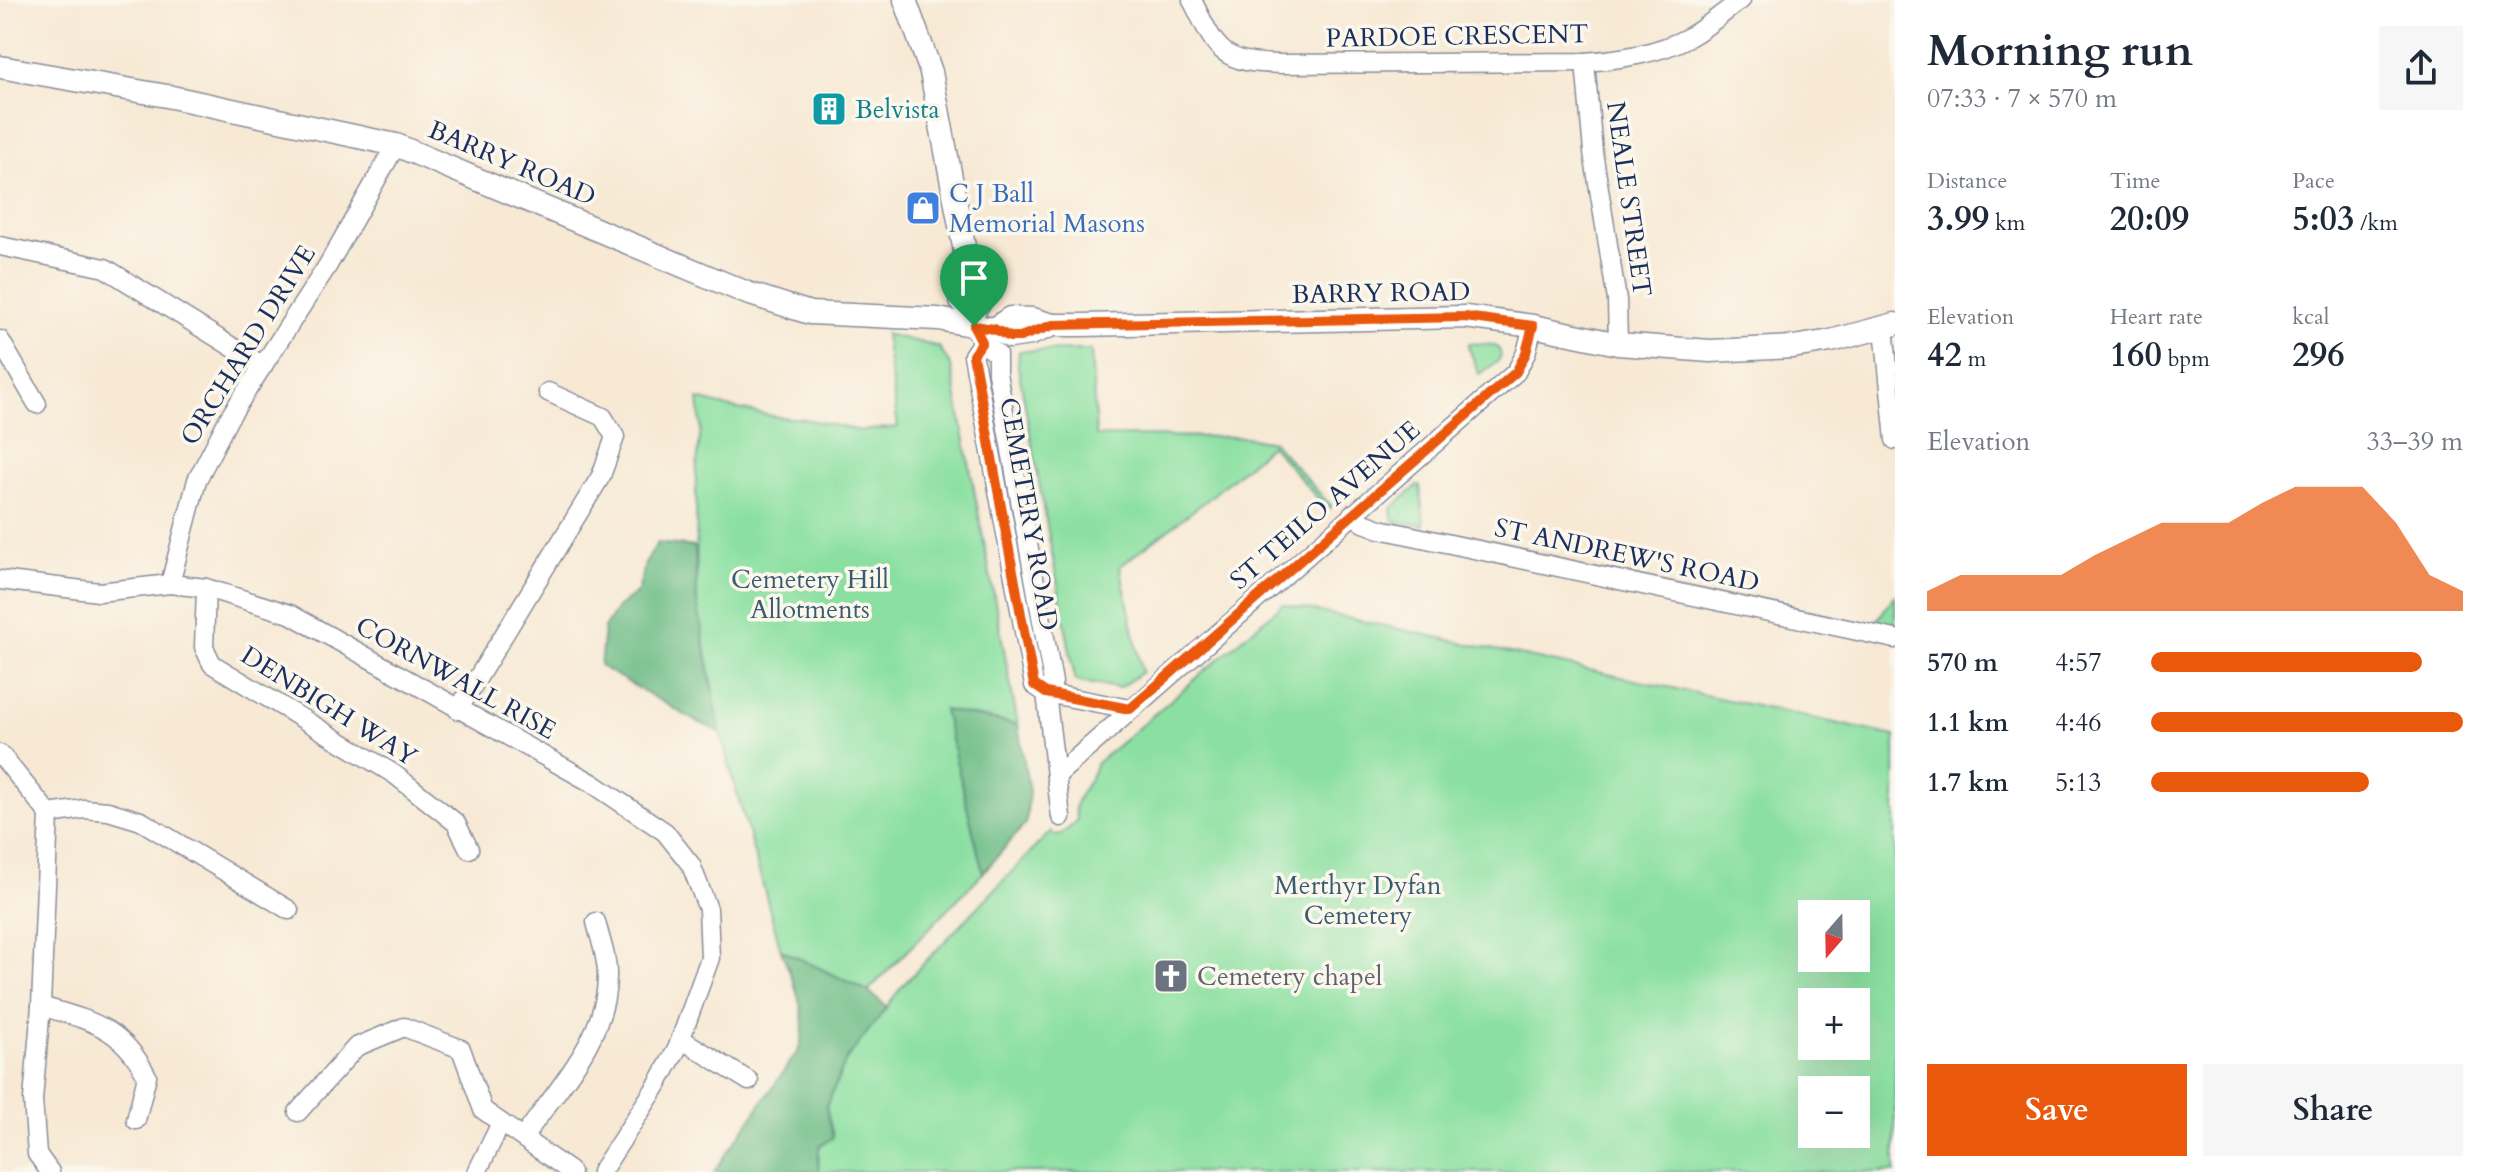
<!DOCTYPE html>
<meta charset="utf-8">
<style>
body{margin:0;font-family:Cardo,serif;background:#f6f6f7;color:#1f2937;height:100vh;display:flex;flex-direction:column;font-size:30px;white-space:nowrap}
*{box-sizing:border-box;margin:0}
p{font-size:26px;color:#747a83}
.icon{flex:none;width:44px;height:44px;fill:none;stroke:currentColor;stroke-width:2;stroke-linecap:round;stroke-linejoin:round}
.map{position:relative;flex:1;overflow:hidden}
.panel{display:flex;flex-direction:column;background:#fff;width:600px}
.panel>*{flex:none}
.needle{width:52px;rotate:200deg}
.tools{position:absolute;left:1798px;top:900px;display:grid;gap:16px}
.tools a{display:grid;place-items:center;width:72px;height:72px;border-radius:0px;background:#fff;box-shadow:0 8px 32px #0002;font-size:40px}
.pin{position:absolute;display:grid;place-items:center;width:68px;height:68px;color:#fff;margin:-82px -34px;border-radius:50% 50% 50% 0;rotate:-45deg;box-shadow:0 0 8px #0007}
.pin .icon{rotate:45deg}
.round{display:grid;place-items:center;flex:none;width:84px;height:84px;border-radius:0px;background:#f6f6f7}
.summary{display:flex;align-items:center;justify-content:space-between;height:136px;padding:0 32px}
h1{font-size:44px;font-weight:600;line-height:60px}
.stats{display:grid;grid-template-columns:repeat(3,1fr);gap:12px;height:136px;padding:8px 32px}
.stats div{display:grid;align-content:center}
.stats b{font-size:34px;font-weight:600}
.stats small{font-size:22px;font-weight:400}
.stats p{font-size:22px}
.chart{height:224px;padding:16px 32px}
.chart p{display:flex;justify-content:space-between}
.chart svg{width:100%;height:144px;margin-top:8px;fill:#ea580c;opacity:.7}
.button{display:flex;gap:16px;margin-top:auto;padding:16px 32px}
.button a{flex:1;height:92px;border-radius:0px;background:#ea580c;color:#fff;font-size:32px;font-weight:600;line-height:92px;text-align:center}
.button a+a{background:#f6f6f7;color:#1f2937}
ul{padding:0 32px;list-style:none;font-size:26px}
li{display:grid;grid-template-columns:128px 96px 1fr;align-items:center;height:60px}
li i{height:20px;border-radius:10px;background:#ea580c}
main{display:flex;flex:1;min-height:0}
.map>svg:first-child{display:block}
.green{fill:#8be0a1;stroke:#538880;stroke-width:2;fill-rule:evenodd}
.forest{fill:#70be87;stroke:#467672;stroke-width:2}
.lines{fill:none;stroke-linecap:round;stroke-linejoin:round}
.minor-casing{stroke:#898c99;stroke-width:21}
.tertiary-casing{stroke:#898c99;stroke-width:25}
.minor{stroke:#fff;stroke-width:18}
.tertiary{stroke:#fff;stroke-width:22}
.route-casing{stroke:#fff;stroke-width:16}
.route{stroke:#ea580c;stroke-width:10}
.labels{text-anchor:middle;dominant-baseline:central;stroke-width:7;stroke-linejoin:round;paint-order:stroke}
.street-label{font-size:26px;fill:#1b2f5e;stroke:#fbf7ec}
.culture-label{font-size:26px;fill:#0d838f;stroke:#fbf7ec;text-anchor:start}
.shop-label{font-size:26px;fill:#366cbe;stroke:#fbf7ec;text-anchor:start}
.park-label{font-size:26px;fill:#375b6f;stroke:#fbf7ec}
.worship-label{font-size:26px;fill:#5b616d;stroke:#fbf7ec;text-anchor:start}
</style>
<main>
<div class="map">
<svg width="1895" height="1172" viewBox="0 0 1895 1172">
<rect width="100%" height="100%" fill="#fbf7ec"/>
<filter id="ink" filterUnits="userSpaceOnUse"><feTurbulence type="fractalNoise" baseFrequency=".0125" numOctaves="2"/><feDisplacementMap in="SourceGraphic" scale="16" xChannelSelector="R" yChannelSelector="G"/><feConvolveMatrix kernelMatrix="1 2 1 2 8 2 1 2 1" color-interpolation-filters="sRGB"/></filter>
<filter id="wash" filterUnits="userSpaceOnUse"><feTurbulence type="fractalNoise" baseFrequency=".006" numOctaves="4" result="noise"/><feDisplacementMap in="SourceGraphic" scale="32" xChannelSelector="R" yChannelSelector="G"/><feGaussianBlur stdDeviation="1.8" result="paint"/><feColorMatrix in="noise" values="0 0 0 0 0 0 0 0 0 0 0 0 0 0 0 0 0 1.4 0 .05"/><feComposite in="paint" operator="in"/></filter>
<g filter="url(#wash)">
<rect width="100%" height="100%" fill="#f7e9d4"/>
<g class="green">
<path d="M885,334L939,347L951,366L1018,725L944,710L983,873L868,991L781,950L720,732L697,602L696,475L701,427L698,399L728,407L778,417L805,419L861,431L898,427Z"/>
<path d="M1469,343L1494,345L1499,349L1501,356L1497,362L1479,374L1468,346Z"/>
<path d="M1091,350L1096,436L1245,437L1273,442L1331,506L1327,509L1271,445L1207,500L1120,566L1142,672L1119,688L1079,682L1075,679L1018,367L1019,351Z"/>
<path d="M1417,486H1420L1424,525L1393,521L1391,509Z"/>
<path d="M1895,595V626L1893,628L1878,625L1876,622Z"/>
<path d="M1283,604L1895,736V1172H818L819,1147L833,1137L826,1107L846,1060L903,985L1051,831L1055,836L1061,835L1077,821C1077,817 1075,813 1075,808C1075,796 1093,782 1096,764ZM1812,914H1856V958H1812ZM1812,1002H1856V1046H1812ZM1812,1090H1856V1134H1812Z"/>
</g>
<g class="forest">
<path d="M657,543L695,547L697,602L720,732L694,720L600,666L604,628L617,608L638,592L645,564Z"/>
<path d="M944,710L1018,725L1029,791L1026,823L983,873Z"/>
<path d="M781,950L868,991L887,1007L846,1060L826,1107L833,1137L819,1147L818,1172H714L798,1051C812,1018 793,982 781,950Z"/>
</g>
</g>
<g filter="url(#ink)">
<g class="lines">
<defs>
<g id="minor">
<path d="M1192,0C1218,53 1221,63 1282,64L1585,62C1620,59 1658,54 1689,37C1707,27 1724,12 1741,0"/>
<path d="M1585,62L1593,152L1617,300L1618,344"/>
<path d="M0,246L105,268L263,366"/>
<path d="M974,326L982,342L997,354V373L1053,682L1046,693L1061,817"/>
<path d="M1884,328L1895,440"/>
<path d="M0,340L37,404"/>
<path d="M982,342L973,355L1034,685L1046,693L1130,709"/>
<path d="M1352,514L1364,523L1380,529L1895,639"/>
<path d="M0,580L99,592L170,584L206,588L290,614L592,783L665,832L691,865L708,909L710,958L677,1049L656,1087L601,1172"/>
<path d="M170,584L197,480L229,418L328,265L396,145"/>
<path d="M206,588L204,647L212,664L394,774L456,823L469,849"/>
<path d="M458,710L601,476L615,437L603,417L548,392"/>
<path d="M0,754L49,814"/>
<path d="M1056,776L1516,372L1526,353L1533,326"/>
<path d="M49,814L41,1006L33,1100L37,1154L50,1172"/>
<path d="M49,814L84,809L108,811L141,821L289,910"/>
<path d="M41,1006C91,1021 121,1026 147,1076L136,1120"/>
<path d="M681,1039L749,1081"/>
<path d="M298,1112L356,1047L404,1027L461,1049L483,1110L571,1172"/>
<path d="M523,1138C556,1090 607,1038 607,977C608,959 600,939 596,922"/>
<path d="M477,1172L501,1123"/>
</g>
<g id="tertiary">
<path d="M905,0L931,72L965,252L975,268L981,300L973,312L974,326"/>
<path d="M0,67L167,96L396,145L747,293L810,313L938,319L994,329L1010,337L1031,334L1053,325"/>
<path d="M965,253L961,269V301L973,312"/>
<path d="M994,329L1010,318L1032,319L1053,325H1082L1465,317L1533,326L1618,344L1710,351L1793,347L1831,341L1895,324"/>
</g>
</defs>
<use href="#minor" class="minor-casing"/>
<use href="#tertiary" class="tertiary-casing"/>
<use href="#minor" class="minor"/>
<use href="#tertiary" class="tertiary"/>
</g>
</g>
<g class="lines" filter="url(#ink)">
<defs>
<path id="route" d="M1465,317L1533,326L1526,353L1516,372L1130,709L1046,693L1034,685L973,355L982,342L974,326L994,329L1010,337H1020L1053,325Z"/>
</defs>
<use href="#route" class="route-casing"/>
<use href="#route" class="route"/>
</g>
<defs>
<symbol id="building-square" viewBox="-11 -11 22 22"><rect x="-9" y="-9" width="18" height="18" rx="4" fill="#0f9aa8" stroke="#fbf7ec"/><path d="M-4-6H4V6H1V3H-1V6H-4ZM-2.5-4.3h1.7v1.8h-1.7ZM.8-4.3h1.7v1.8H.8ZM-2.5-1h1.7V.8h-1.7ZM.8-1h1.7V.8H.8Z" fill="#fff"/></symbol>
<symbol id="shop-square" viewBox="-11 -11 22 22"><rect x="-9" y="-9" width="18" height="18" rx="4" fill="#3f7fe0" stroke="#fbf7ec"/><path d="M-5-2.5h2.3a2.7 3.5 0 0 1 5.4 0H5L5.5 6h-11ZM-1.5-2.5h3a1.5 2.3 0 0 0-3 0Z" fill="#fff"/></symbol>
<symbol id="church-square" viewBox="-11 -11 22 22"><rect x="-9" y="-9" width="18" height="18" rx="4" fill="#6b7280" stroke="#fbf7ec"/><path d="M-1.2-6h2.4v3.5h3.3v2.4h-3.3V6h-2.4V-.1h-3.3v-2.4h3.3Z" fill="#fff"/></symbol>
</defs>
<g fill-rule="evenodd">
<use href="#building-square" x="809" y="89" width="40" height="40"/>
<use href="#shop-square" x="903" y="188" width="40" height="40"/>
<use href="#church-square" x="1151" y="956" width="40" height="40"/>
</g>
<g class="labels">
<g class="street-label">
<text transform="translate(1457 36) rotate(-1)">PARDOE CRESCENT</text>
<text transform="translate(512 163) rotate(23)">BARRY ROAD</text>
<text transform="translate(1629 199) rotate(82)">NEALE STREET</text>
<text transform="translate(1381 293) rotate(-1)">BARRY ROAD</text>
<text transform="translate(248 345) rotate(-58)">ORCHARD DRIVE</text>
<text transform="translate(1325 505) rotate(-41)">ST TEILO AVENUE</text>
<text transform="translate(1029 514) rotate(80)">CEMETERY ROAD</text>
<text transform="translate(1627 555) rotate(12)">ST ANDREW'S ROAD</text>
<text transform="translate(456 678) rotate(29)">CORNWALL RISE</text>
<text transform="translate(329 706) rotate(32)">DENBIGH WAY</text>
</g>
<g class="culture-label">
<text x="855" y="109">Belvista</text>
</g>
<g class="shop-label">
<text x="949" y="193">C J Ball<tspan x="949" dy="30">Memorial Masons</tspan></text>
</g>
<g class="park-label">
<text x="810" y="579">Cemetery Hill<tspan x="810" dy="30">Allotments</tspan></text>
<text x="1358" y="885">Merthyr Dyfan<tspan x="1358" dy="30">Cemetery</tspan></text>
</g>
<g class="worship-label">
<text x="1197" y="976">Cemetery chapel</text>
</g>
</g>
</svg>
<div class="tools">
<a><svg class="needle" viewBox="-14 -14 28 28"><path d="M0-13l5 13h-10z" fill="#e53935"/><path d="M0 13l5-13h-10z" fill="#747a83"/></svg></a>
<a>+</a>
<a>−</a>
</div>
<div class="pin" style="left:974px;top:326px;background:#1e9e55"><svg class="icon" aria-label="arrive" viewBox="0 0 24 24"><path d="M6 21V4h12l-3 4 3 4H6"/></svg></div>
</div>
<section class="panel">
<div class="summary"><div><h1>Morning run</h1><p>07:33 · 7 × 570 m</p></div><a class="round"><svg class="icon" aria-label="share" viewBox="0 0 24 24"><path d="M12 15V3M7 8l5-5 5 5M5 13v7h14v-7"/></svg></a></div>
<div class="stats">
<div><p>Distance</p><b>3.99<small> km</small></b></div>
<div><p>Time</p><b>20:09</b></div>
<div><p>Pace</p><b>5:03<small> /km</small></b></div>
</div>
<div class="stats">
<div><p>Elevation</p><b>42<small> m</small></b></div>
<div><p>Heart rate</p><b>160<small> bpm</small></b></div>
<div><p>kcal</p><b>296</b></div>
</div>
<div class="chart"><p><span>Elevation</span>33–39 m</p>
<svg viewBox="0 0 160 44" preserveAspectRatio="none"><path d="M0 44V38L10 33L20 33L30 33L40 33L50 27L60 22L70 17L80 17L90 17L100 11L110 6L120 6L130 6L140 17L150 33L160 38V44z"/></svg>
</div>
<ul>
<li><b>570 m</b>4:57<i style="width:87%"></i></li>
<li><b>1.1 km</b>4:46<i style="width:100%"></i></li>
<li><b>1.7 km</b>5:13<i style="width:70%"></i></li>
</ul>
<div class="button"><a>Save</a><a>Share</a></div>
</section>
</main>
